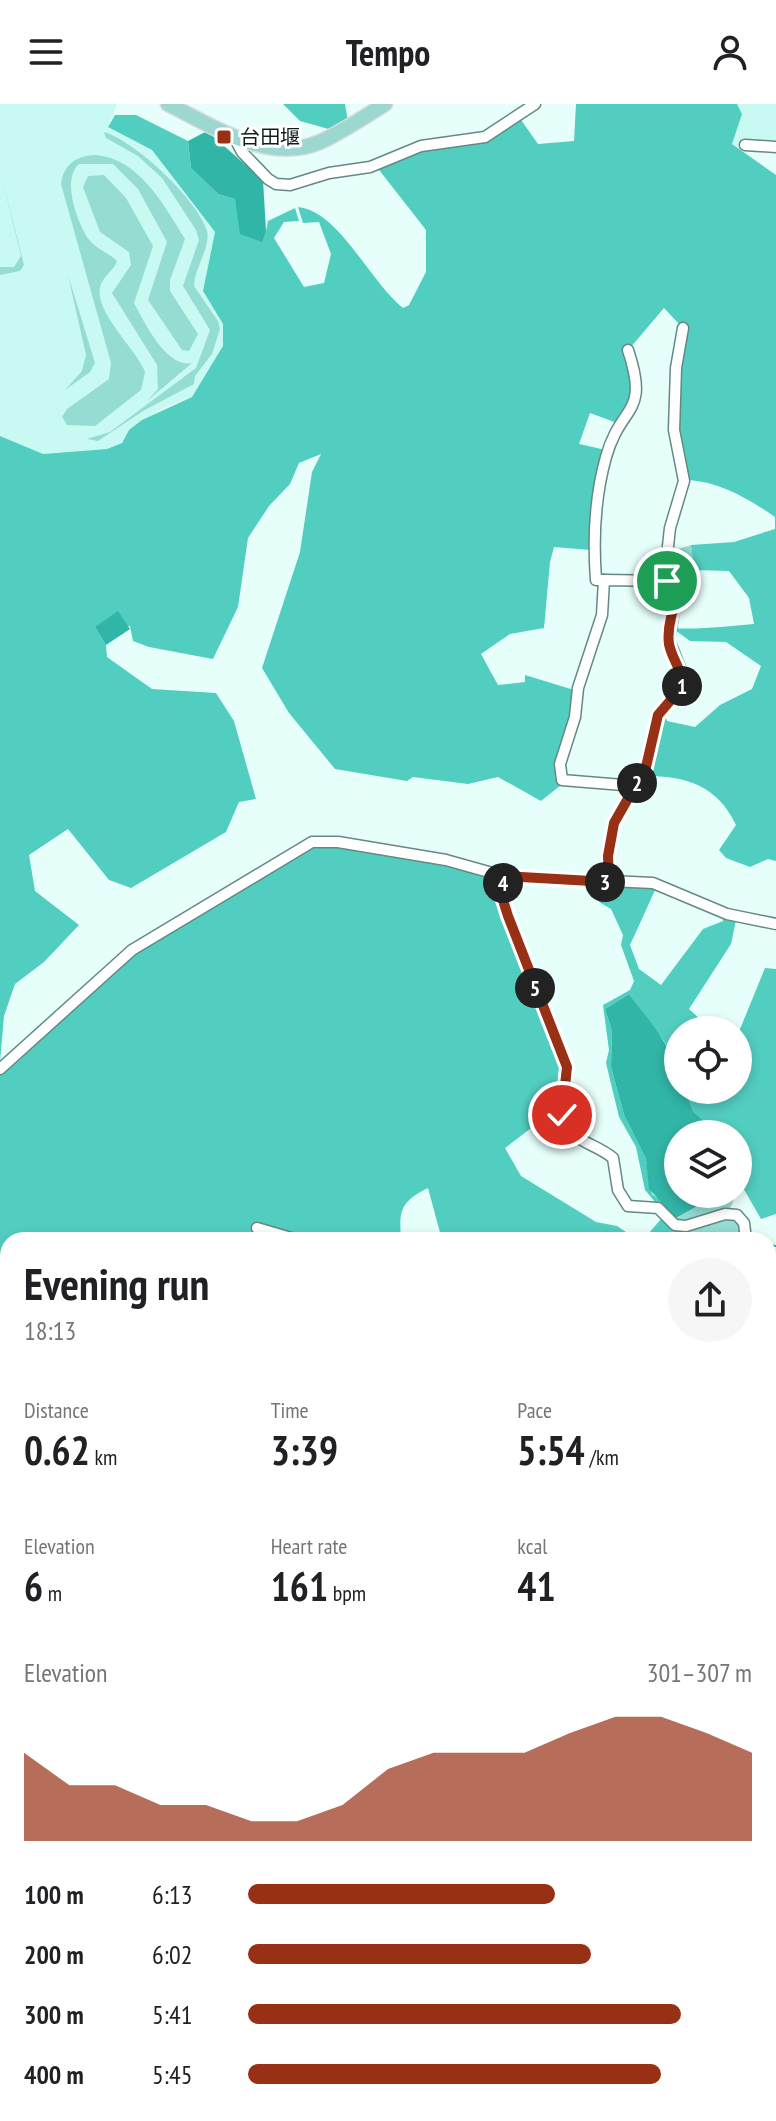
<!DOCTYPE html>
<meta charset="utf-8">
<style>
body{margin:0;font-family:"PT Sans Narrow","Noto Sans JP",sans-serif;background:#f6f6f6;color:#202124;height:100vh;display:flex;flex-direction:column;font-size:30px;white-space:nowrap}
*{box-sizing:border-box;margin:0}
p{font-size:26px;color:#757577}
.icon{flex:none;width:44px;height:44px;fill:none;stroke:currentColor;stroke-width:2;stroke-linecap:round;stroke-linejoin:round}
.map{position:relative;flex:1;overflow:hidden}
.details{position:absolute;left:0px;top:1128px;width:776px;height:890px;display:flex;flex-direction:column;background:#fff;border-radius:24px 24px 0 0;box-shadow:0 4px 12px #0003}
.details>*{flex:none}
.buttons{position:absolute;left:664px;top:912px;display:grid;gap:16px}
.buttons a{display:grid;place-items:center;width:88px;height:88px;border-radius:50%;background:#fff;box-shadow:0 4px 12px #0003;font-size:40px}
.pin{position:absolute;display:grid;place-items:center;width:68px;height:68px;color:#fff;margin:-34px;border:4px solid #fff;border-radius:50%;box-shadow:0 2px 8px #0007}
.km{position:absolute;width:40px;height:40px;margin:-20px;border-radius:50%;background:#222;color:#fff;font-size:22px;line-height:40px;text-align:center}
.round{display:grid;place-items:center;flex:none;width:84px;height:84px;border-radius:42px;background:#f6f6f6}
.summary{display:flex;align-items:center;justify-content:space-between;height:136px;padding:0 24px}
h1{font-size:44px;font-weight:700;line-height:60px}
.stats{display:grid;grid-template-columns:repeat(3,1fr);gap:12px;height:136px;padding:8px 24px}
.stats div{display:grid;align-content:center}
.stats b{font-size:40px;font-weight:700}
.stats small{font-size:22px;font-weight:400}
.stats p{font-size:22px}
.chart{height:224px;padding:16px 24px}
.chart p{display:flex;justify-content:space-between}
.chart svg{width:100%;height:144px;margin-top:8px;fill:#983015;opacity:.7}
ul{padding:0 24px;list-style:none;font-size:26px}
li{display:grid;grid-template-columns:128px 96px 1fr;align-items:center;height:60px}
li i{height:20px;border-radius:10px;background:#983015}
header{display:flex;justify-content:space-between;align-items:center;height:104px;padding:0 24px;background:#fff;font-size:36px;font-weight:700}
.map>svg:first-child{display:block}
.built{fill:#c8faf3}
.green{fill:#95dcd2}
.forest{fill:#52cec0}
.water{fill:#31b5a7}
.lines{fill:none;stroke-linecap:round;stroke-linejoin:round}
.stream{stroke:#31b5a7;stroke-width:2}
.minor-casing{stroke:#648984;stroke-width:13}
.major-casing{stroke:#d9dbdb;stroke-width:17}
.minor{stroke:#fff;stroke-width:10}
.major{stroke:#9cd7d0;stroke-width:14}
.route-casing{stroke:#fff;stroke-width:16}
.route{stroke:#983015;stroke-width:10}
.poi-dot{fill:#983015;stroke:#fff;stroke-width:3}
.labels{text-anchor:middle;dominant-baseline:central;stroke-width:6;stroke-linejoin:round;paint-order:stroke}
.poi-label{font-size:20px;fill:#0f1e1c;stroke:#fff;text-anchor:start}
</style>
<header><svg class="icon" aria-label="menu" viewBox="0 0 24 24"><path d="M4 6h16M4 12h16M4 18h16"/></svg>Tempo<svg class="icon" aria-label="person" viewBox="0 0 24 24"><circle cx="12" cy="8" r="4"/><path d="M4 21q1-7 8-7t8 7"/></svg></header>
<div class="map">
<svg width="776" height="2017" viewBox="0 0 776 2017">
<rect width="100%" height="100%" fill="#e7fffb"/>
<g class="built">
<path d="M0,0H117L108,23L152,46L215,129L203,187L223,220L224,242L192,293L163,304L129,326L122,339L107,345L43,350L0,332Z"/>
<path d="M737,0H776V41L749,38L736,43L732,40L742,10Z"/>
</g>
<g class="green">
<path d="M104,28C135,37 198,96 207,127C211,143 194,165 194,182L218,217L220,225L212,250L195,272L194,280L143,307L98,337L87,335L110,328L196,264L210,226L183,182L199,136L196,126L162,74L138,52L106,34Z"/>
<path d="M95,51C139,54 164,101 185,135L170,176V187L198,230L189,247L182,246L148,196L167,138L138,85L113,60H79C62,75 76,115 87,133C95,145 108,148 117,157C114,166 106,170 102,178C88,203 137,245 145,268L141,286L95,322L67,321L62,313L67,305L109,275L111,259L61,80C64,60 76,52 95,51Z"/>
<path d="M0,66L24,161L20,167L0,171V163H14L21,152Z"/>
<path d="M104,71L126,94L153,142L134,199C145,219 166,264 192,259L147,297L158,285L157,261L112,189L131,161L129,148L100,128L83,83L88,72Z"/>
<path d="M68,171L95,259L90,268L65,286L82,267L86,251Z"/>
<path d="M691,441L697,489L677,492L670,479L669,448Z"/>
<path d="M719,1090H736L729,1107L689,1119L671,1117Z"/>
<path d="M721,1113H737L744,1136H679L687,1124Z"/>
</g>
<g class="forest">
<path d="M283,0H345L348,17L332,26L300,17Z"/>
<path d="M576,0H737L742,10L732,40L776,71V757L768,755L750,763L726,754L719,746L736,721C717,681 686,672 645,672L663,607L667,617L695,623L720,601L752,585L761,562L726,538L690,537L672,524C700,526 726,522 754,520L749,494L729,467L694,466L691,441L734,438L775,425V413C749,395 719,377 686,376L677,336L679,220L664,204L630,244L635,294L617,319L590,309L579,340L606,346L591,446L554,443L550,458L544,524L510,530L481,550L498,581L525,578V571L574,586L573,614L560,654L561,681L541,697L498,673L468,680L413,673L407,677L335,665L289,609L262,564L300,448L312,368L321,350L299,359L290,380L269,402L248,434L238,503L213,555L149,543L133,537L130,522L95,523L106,541L107,553L152,585L216,589L234,617L256,695L239,698L226,728L131,784L109,776L68,725L29,751L35,787L79,821L44,858L15,880L4,912L0,958V332L43,350L107,345L122,339L129,326L142,316L192,293L223,242V220L203,187L215,128L152,46L108,23L115,11H136L188,37L191,64L218,90L235,95L240,114L266,127L268,117L295,104L299,117L284,118L274,134L304,183L324,179L331,150L319,118L303,119L298,103C339,107 370,178 403,204L409,201L426,168V126L376,62L403,49L477,36L519,13L538,40L574,37Z"/>
<path d="M333,739L499,773L565,964L559,1009L543,1015L505,1044L521,1072L596,1118L617,1122L638,1136H442L428,1084C400,1098 399,1106 401,1136H8V2010H196L200,2017H0V968L120,859L302,745Z"/>
<path d="M601,779L656,784L630,841L639,865L661,881L703,825L723,817V813L736,816L731,840L689,905L712,926H678V963L664,937L629,890L605,905L612,927L611,963L624,1011L646,1055L652,1090L667,1101L676,1114L671,1117L645,1086L636,1043L619,1013L606,959L609,946L603,901L630,886L634,877L621,841L623,831L611,805L599,798Z"/>
<path d="M765,864L776,865V1110L761,1115L738,1075V1061L748,1056L746,1050L738,1044V1030H718L693,1007L685,986H738V930Z"/>
<path d="M661,1115L671,1122L687,1124L679,1136H643Z"/>
<path d="M768,1250L776,1253V1584L771,1592L768,1591Z"/>
<path d="M768,1663L776,1666V1892L769,1894L776,1910V2017H713L712,2010H768Z"/>
<path d="M437,2010H598L601,2017H439Z"/>
</g>
<g class="water">
<path d="M207,27L263,76L266,127L262,138L240,130L235,95L218,90L191,64L188,37Z"/>
<path d="M118,507L130,525L106,541L95,523Z"/>
<path d="M629,890C652,921 678,946 678,986H685L693,1007L718,1030H678V1090H719L676,1114L649,1085L646,1055L624,1011L611,963L612,927L605,905Z"/>
<path d="M607,2010H670L674,2017H612Z"/>
</g>
<g class="lines">
<g class="stream">
<path d="M768,1141L776,1142"/>
<path d="M334,2010L337,2017"/>
<path d="M226,2017L239,2010"/>
</g>
<defs>
<g id="minor">
<path d="M234,33L242,48L268,75L276,80L290,81L329,69L370,63L421,42L485,33L535,0"/>
<path d="M745,41L776,43"/>
<path d="M604,476H596C593,436 595,392 606,353C621,299 650,312 628,246"/>
<path d="M635,682L562,676L560,660L575,613L578,584L602,511L604,476L667,477"/>
<path d="M503,772L502,793L508,812L567,963L562,1011C574,1041 592,1037 613,1054L618,1086L628,1102L658,1104L675,1121L686,1122L725,1110L737,1111L744,1119L746,1136"/>
<path d="M609,778L608,752L614,719L646,663L658,611L682,583V569L669,536L676,494L667,477L666,460L670,424L684,377L674,326L676,264L683,224"/>
<path d="M0,965L132,846L312,738H338L446,756L503,772L653,779L727,810L776,820"/>
<path d="M257,1124L298,1136"/>
<path d="M768,1206L776,1211"/>
<path d="M675,2010L679,2017"/>
<path d="M348,2017L359,2010"/>
</g>
<path id="major" d="M168,0C212,22 269,60 320,38C342,28 364,13 385,0"/>
</defs>
<use href="#minor" class="minor-casing"/>
<use href="#major" class="major-casing"/>
<use href="#minor" class="minor"/>
<use href="#major" class="major"/>
</g>
<g class="lines">
<defs>
<path id="route" d="M562,1011L567,963L508,812L502,793L503,772L609,778L608,752L614,719L646,663L658,611L682,583C683,566 672,556 669,540C665,513 682,505 667,477"/>
</defs>
<use href="#route" class="route-casing"/>
<use href="#route" class="route"/>
</g>
<rect class="poi-dot" x="216" y="25" width="16" height="16" rx="4"/>
<g class="labels">
<g class="poi-label">
<text x="240" y="33">台田堰</text>
</g>
</g>
</svg>
<div class="buttons">
<a><svg class="icon" aria-label="locate" viewBox="0 0 24 24"><circle cx="12" cy="12" r="6"/><path d="M12 2v4M12 18v4M2 12h4M18 12h4"/></svg></a>
<a><svg class="icon" aria-label="layers" viewBox="0 0 24 24"><path d="M12 4l9 5-9 5-9-5zM3 14l9 5 9-5"/></svg></a>
</div>
<div class="pin" style="left:667px;top:477px;background:#1e9e55"><svg class="icon" aria-label="arrive" viewBox="0 0 24 24"><path d="M6 21V4h12l-3 4 3 4H6"/></svg></div>
<div class="pin" style="left:562px;top:1011px;background:#d93025"><svg class="icon" aria-label="check" viewBox="0 0 24 24"><path d="M5 12l5 5 9-10"/></svg></div>
<b class="km" style="left:682px;top:582px">1</b>
<b class="km" style="left:637px;top:679px">2</b>
<b class="km" style="left:605px;top:778px">3</b>
<b class="km" style="left:503px;top:779px">4</b>
<b class="km" style="left:535px;top:884px">5</b>
<section class="details">
<div class="summary"><div><h1>Evening run</h1><p>18:13</p></div><a class="round"><svg class="icon" aria-label="share" viewBox="0 0 24 24"><path d="M12 15V3M7 8l5-5 5 5M5 13v7h14v-7"/></svg></a></div>
<div class="stats">
<div><p>Distance</p><b>0.62<small> km</small></b></div>
<div><p>Time</p><b>3:39</b></div>
<div><p>Pace</p><b>5:54<small> /km</small></b></div>
</div>
<div class="stats">
<div><p>Elevation</p><b>6<small> m</small></b></div>
<div><p>Heart rate</p><b>161<small> bpm</small></b></div>
<div><p>kcal</p><b>41</b></div>
</div>
<div class="chart"><p><span>Elevation</span>301–307 m</p>
<svg viewBox="0 0 160 44" preserveAspectRatio="none"><path d="M0 44V17L10 27L20 27L30 33L40 33L50 38L60 38L70 33L80 22L90 17L100 17L110 17L120 11L130 6L140 6L150 11L160 17V44z"/></svg>
</div>
<ul>
<li><b>100 m</b>6:13<i style="width:61%"></i></li>
<li><b>200 m</b>6:02<i style="width:68%"></i></li>
<li><b>300 m</b>5:41<i style="width:86%"></i></li>
<li><b>400 m</b>5:45<i style="width:82%"></i></li>
</ul>
</section>
</div>
